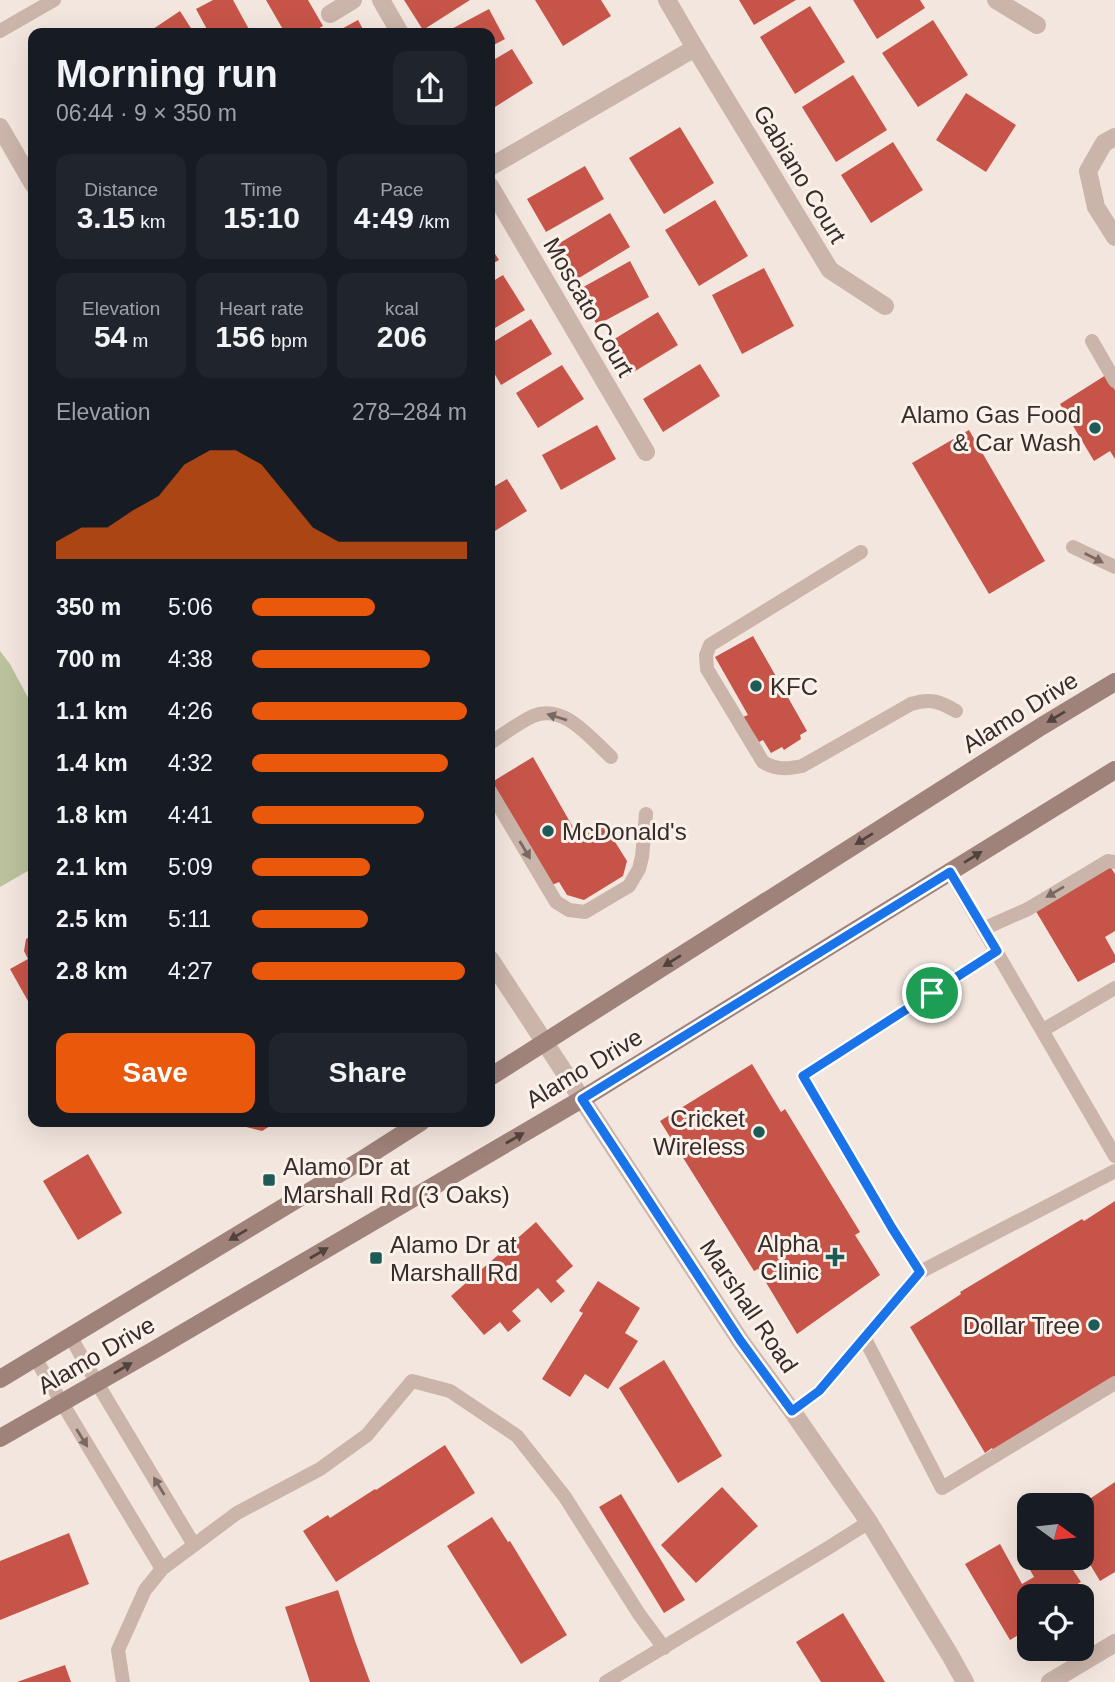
<!DOCTYPE html>
<meta charset="utf-8">
<style>
body{margin:0;font-family:Helvetica,sans-serif;background:#20242c;color:#f1f3f6;height:100vh;display:flex;flex-direction:column;font-size:26px;white-space:nowrap}
*{box-sizing:border-box;margin:0}
p{font-size:23px;color:#9ea1a6}
.icon{flex:none;width:38px;height:38px;fill:none;stroke:currentColor;stroke-width:2;stroke-linecap:round;stroke-linejoin:round}
.map{position:relative;flex:1;overflow:hidden}
.drawer{position:absolute;left:28px;top:28px;width:467px;height:1099px;display:flex;flex-direction:column;background:#171b24;border-radius:14px;box-shadow:0 7px 28px #0002}
.drawer>*{flex:none}
.needle{width:46px;rotate:105deg}
.controls{position:absolute;left:1017px;top:1493px;display:grid;gap:14px}
.controls a{display:grid;place-items:center;width:77px;height:77px;border-radius:14px;background:#171b24;box-shadow:0 7px 28px #0002;font-size:35px}
.pin{position:absolute;display:grid;place-items:center;width:60px;height:60px;color:#fff;margin:-30px;border:4px solid #fff;border-radius:50%;box-shadow:0 2px 7px #0007}
.round{display:grid;place-items:center;flex:none;width:74px;height:74px;border-radius:14px;background:#20242c}
.headline{display:flex;align-items:center;justify-content:space-between;height:119px;padding:0 28px}
h1{font-size:38px;font-weight:800;line-height:52px}
.figures{display:grid;grid-template-columns:repeat(3,1fr);gap:10px;height:119px;padding:7px 28px}
.figures div{display:grid;align-content:center;border-radius:14px;background:#20242c;text-align:center}
.figures b{font-size:30px;font-weight:800}
.figures small{font-size:19px;font-weight:400}
.figures p{font-size:19px}
.chart{height:196px;padding:14px 28px}
.chart p{display:flex;justify-content:space-between}
.chart svg{width:100%;height:126px;margin-top:7px;fill:#ea580c;opacity:.7}
.action{display:flex;gap:14px;margin-top:auto;padding:14px 28px}
.action a{flex:1;height:80px;border-radius:14px;background:#ea580c;color:#fff;font-size:28px;font-weight:800;line-height:80px;text-align:center}
.action a+a{background:#20242c;color:#f1f3f6}
ul{padding:0 28px;list-style:none;font-size:23px}
li{display:grid;grid-template-columns:112px 84px 1fr;align-items:center;height:52px}
li i{height:18px;border-radius:9px;background:#ea580c}
.map>svg:first-child{display:block}
.green{fill:#bbc29d}
.building{fill:#c75448}
.lines{fill:none;stroke-linecap:round;stroke-linejoin:round}
.service{stroke:#cbb4a9;stroke-width:14}
.minor{stroke:#cbb4a9;stroke-width:18}
.tertiary{stroke:#cbb4a9;stroke-width:18}
.secondary{stroke:#9f827a;stroke-width:18}
.oneway{fill:#7a6963}
.oneway2{fill:#52423d}
.route-casing{stroke:#fff;stroke-width:14}
.route{stroke:#1a73e8;stroke-width:9}
.poi-dot{fill:#1e5a56;stroke:#faf1ea;stroke-width:2.5}
.labels{text-anchor:middle;dominant-baseline:central;stroke-width:6;stroke-linejoin:round;paint-order:stroke}
.street-label{font-size:24px;fill:#382c29;stroke:#faf1ea}
.poi-label{font-size:24px;fill:#382c29;stroke:#faf1ea;text-anchor:end}
</style>
<div class="map">
<svg width="1115" height="1682" viewBox="0 0 1115 1682">
<rect width="100%" height="100%" fill="#f3e6de"/>
<path class="green" d="M0,651L10,664L33,707V868L0,887Z"/>
<g class="building">
<path d="M213,0H233L251,33H209L196,9Z"/>
<path d="M266,0H308L323,26L310,33H285Z"/>
<path d="M404,0H470L423,30Z"/>
<path d="M535,0H601L611,16L563,46Z"/>
<path d="M739,0H796L754,25Z"/>
<path d="M853,0H920L925,8L877,39Z"/>
<path d="M810,6L845,62L795,94L760,37Z"/>
<path d="M489,9L505,39L490,47V33H444Z"/>
<path d="M180,11L194,33H147Z"/>
<path d="M358,20L365,33H334Z"/>
<path d="M933,20L968,75L918,107L882,53Z"/>
<path d="M512,49L533,83L495,107L492,101L490,103V62Z"/>
<path d="M853,75L887,130L836,162L802,107Z"/>
<path d="M966,93L1016,125L986,172L936,140Z"/>
<path d="M680,127L714,183L664,214L629,158Z"/>
<path d="M893,142L923,190L871,223L841,175Z"/>
<path d="M585,166L604,199L546,232L527,199Z"/>
<path d="M715,200L748,256L699,286L665,230Z"/>
<path d="M610,213L630,247L574,281L553,247Z"/>
<path d="M490,246L499,260L490,265Z"/>
<path d="M630,261L649,297L597,325L578,290Z"/>
<path d="M764,268L794,326L742,354L712,295Z"/>
<path d="M503,275L525,310L490,331V283Z"/>
<path d="M658,312L678,345L627,376L608,343Z"/>
<path d="M531,319L552,354L501,385L490,366V344Z"/>
<path d="M700,364L720,396L663,432L643,399Z"/>
<path d="M562,365L584,399L538,428L516,393Z"/>
<path d="M1106,375L1115,390V459L1110,451L1094,461L1060,404Z"/>
<path d="M597,425L616,459L561,490L542,455Z"/>
<path d="M969,430L1045,561L989,594L912,463Z"/>
<path d="M507,479L527,511L490,534V489Z"/>
<path d="M753,636L807,731L800,735L801,739L784,750L782,747L771,753L763,740L759,742L743,717L748,715L715,657Z"/>
<path d="M533,757L578,836L602,821L627,861L623,876L584,900L567,895L559,882L552,885L492,782Z"/>
<path d="M1108,863L1115,874V931L1105,937L1115,955V962L1078,982L1034,908Z"/>
<path d="M33,935V1010L10,969L28,959L24,951L26,939Z"/>
<path d="M752,1064L781,1112L785,1109L860,1232L855,1235L880,1275L797,1334L758,1269L754,1271L660,1121Z"/>
<path d="M227,1122H271L270,1126L262,1131Z"/>
<path d="M88,1154L122,1213L78,1240L43,1181Z"/>
<path d="M1115,1201V1376L993,1450L992,1448L985,1453L910,1327L961,1294L960,1292L1082,1219L1084,1221Z"/>
<path d="M536,1222L573,1266L556,1281L565,1291L551,1303L538,1288L512,1311L521,1321L508,1332L500,1322L484,1335L451,1296Z"/>
<path d="M598,1281L640,1308L625,1333L638,1341L608,1389L585,1374L570,1397L542,1379L583,1313L579,1311Z"/>
<path d="M664,1360L722,1456L678,1483L619,1388Z"/>
<path d="M445,1445L475,1493L336,1582L303,1531L328,1515L330,1518L375,1489L376,1490Z"/>
<path d="M1115,1482V1572L1100,1581L1082,1551V1504Z"/>
<path d="M722,1487L758,1526L696,1583L661,1545Z"/>
<path d="M621,1494L685,1600L664,1613L599,1507Z"/>
<path d="M492,1517L508,1542L510,1541L567,1635L521,1664L447,1546Z"/>
<path d="M69,1533L89,1584L0,1620V1561Z"/>
<path d="M1000,1544L1022,1584L1034,1577L1025,1561L1031,1558H1065L1081,1582L1069,1589L1073,1596H1029V1629L1010,1640L965,1564Z"/>
<path d="M338,1590L355,1641L370,1682H310L285,1607Z"/>
<path d="M843,1613L885,1682H821L796,1642Z"/>
<path d="M65,1665L71,1682H17Z"/>
</g>
<g class="lines">
<g class="service">
<path d="M0,31L54,0"/>
<path d="M1092,341L1115,381"/>
<path d="M1073,547L1115,567"/>
<path d="M861,552L710,645L706,655L707,669L763,762C777,770 787,769 802,766L911,704C930,698 939,701 956,711"/>
<path d="M490,743C504,734 518,723 533,716C564,703 590,738 611,757"/>
<path d="M490,791L556,902L569,910L585,912L629,886L639,869L642,857L646,814"/>
<path d="M950,872L1115,1156"/>
<path d="M983,929L1028,909L1108,861L1115,862"/>
<path d="M997,951L803,1076L892,1228L920,1272L1115,1171"/>
<path d="M1043,1030L1115,988"/>
<path d="M70,1336L97,1383L194,1545"/>
<path d="M865,1339L942,1488L1115,1383"/>
<path d="M35,1358L162,1569"/>
<path d="M792,1411L819,1391L920,1272"/>
<path d="M123,1682L118,1650L145,1590L162,1569L237,1513L320,1469L367,1435L412,1381L450,1391L517,1436L565,1497L639,1614L664,1648"/>
<path d="M606,1682L828,1548L869,1522"/>
</g>
<g class="minor">
<path d="M381,0L400,33"/>
<path d="M667,0L695,48L830,270L885,306"/>
<path d="M996,0L1037,25"/>
<path d="M330,14L353,0"/>
<path d="M490,167L695,48"/>
<path d="M490,186L646,452"/>
<path d="M1050,1682L1115,1643"/>
</g>
<g class="tertiary">
<path d="M0,127L33,184"/>
<path d="M1115,137L1104,143L1088,171L1096,207L1115,237"/>
<path d="M490,959L740,1340L792,1411L869,1522L950,1655L965,1682"/>
</g>
<g class="secondary">
<path d="M490,1077L1042,726L1115,682"/>
<path d="M0,1379L360,1161L421,1122"/>
<path d="M0,1438L154,1350L582,1099L1115,770"/>
</g>
</g>
<defs><path id="oneway-solid" d="M-6-.8H1V-3.2L6.5 0L1 3.2V.8H-6Z" transform="scale(1.75)"/></defs>
<g class="oneway">
<use href="#oneway-solid" transform="translate(1094 558) rotate(27)"/>
<use href="#oneway-solid" transform="translate(557 717) rotate(-163)"/>
<use href="#oneway-solid" transform="translate(525 850) rotate(59)"/>
<use href="#oneway-solid" transform="translate(1055 892) rotate(149)"/>
<use href="#oneway-solid" transform="translate(82 1438) rotate(58)"/>
<use href="#oneway-solid" transform="translate(159 1486) rotate(-121)"/>
</g>
<g class="oneway2">
<use href="#oneway-solid" transform="translate(1056 717) rotate(149)"/>
<use href="#oneway-solid" transform="translate(864 839) rotate(148)"/>
<use href="#oneway-solid" transform="translate(973 857) rotate(-32)"/>
<use href="#oneway-solid" transform="translate(672 961) rotate(148)"/>
<use href="#oneway-solid" transform="translate(515 1138) rotate(-30)"/>
<use href="#oneway-solid" transform="translate(238 1235) rotate(149)"/>
<use href="#oneway-solid" transform="translate(319 1253) rotate(-30)"/>
<use href="#oneway-solid" transform="translate(123 1368) rotate(-30)"/>
</g>
<g class="lines">
<defs>
<path id="route" d="M950,872L997,951L803,1076L892,1228L920,1272L819,1391L792,1411L740,1340L582,1099Z"/>
</defs>
<use href="#route" class="route-casing"/>
<use href="#route" class="route"/>
</g>
<g class="poi-dot">
<circle cx="1095" cy="428" r="7"/>
<circle cx="756" cy="686" r="7"/>
<circle cx="548" cy="831" r="7"/>
<circle cx="759" cy="1132" r="7"/>
<rect x="262" y="1173" width="14" height="14" rx="3.5"/>
<path d="M831.5 1246.5h7v7h7v7h-7v7h-7v-7h-7v-7h7z"/>
<rect x="369" y="1251" width="14" height="14" rx="3.5"/>
<circle cx="1094" cy="1325" r="7"/>
</g>
<g class="labels">
<g class="street-label">
<text transform="translate(800 174) rotate(59)">Gabiano Court</text>
<text transform="translate(589 307) rotate(60)">Moscato Court</text>
<text transform="translate(1020 712) rotate(-32)">Alamo Drive</text>
<text transform="translate(584 1068) rotate(-31)">Alamo Drive</text>
<text transform="translate(749 1306) rotate(56)">Marshall Road</text>
<text transform="translate(96 1355) rotate(-30)">Alamo Drive</text>
</g>
<g class="poi-label">
<text x="1081" y="414">Alamo Gas Food<tspan x="1081" dy="28">&amp; Car Wash</tspan></text>
<text x="770" y="686" text-anchor="start">KFC</text>
<text x="562" y="831" text-anchor="start">McDonald's</text>
<text x="745" y="1118">Cricket<tspan x="745" dy="28">Wireless</tspan></text>
<text x="283" y="1166" text-anchor="start">Alamo Dr at<tspan x="283" dy="28">Marshall Rd (3 Oaks)</tspan></text>
<text x="819" y="1243">Alpha<tspan x="819" dy="28">Clinic</tspan></text>
<text x="390" y="1244" text-anchor="start">Alamo Dr at<tspan x="390" dy="28">Marshall Rd</tspan></text>
<text x="1080" y="1325">Dollar Tree</text>
</g>
</g>
</svg>
<div class="controls">
<a><svg class="needle" viewBox="-14 -14 28 28"><path d="M0-13l5 13h-10z" fill="#e53935"/><path d="M0 13l5-13h-10z" fill="#9ea1a6"/></svg></a>
<a><svg class="icon" aria-label="locate" viewBox="0 0 24 24"><circle cx="12" cy="12" r="6"/><path d="M12 2v4M12 18v4M2 12h4M18 12h4"/></svg></a>
</div>
<div class="pin" style="left:932px;top:993px;background:#1e9e55"><svg class="icon" aria-label="arrive" viewBox="0 0 24 24"><path d="M6 21V4h12l-3 4 3 4H6"/></svg></div>
<section class="drawer">
<div class="headline"><div><h1>Morning run</h1><p>06:44 · 9 × 350 m</p></div><a class="round"><svg class="icon" aria-label="share" viewBox="0 0 24 24"><path d="M12 15V3M7 8l5-5 5 5M5 13v7h14v-7"/></svg></a></div>
<div class="figures">
<div><p>Distance</p><b>3.15<small> km</small></b></div>
<div><p>Time</p><b>15:10</b></div>
<div><p>Pace</p><b>4:49<small> /km</small></b></div>
</div>
<div class="figures">
<div><p>Elevation</p><b>54<small> m</small></b></div>
<div><p>Heart rate</p><b>156<small> bpm</small></b></div>
<div><p>kcal</p><b>206</b></div>
</div>
<div class="chart"><p><span>Elevation</span>278–284 m</p>
<svg viewBox="0 0 160 44" preserveAspectRatio="none"><path d="M0 44V38L10 33L20 33L30 27L40 22L50 11L60 6L70 6L80 11L90 22L100 33L110 38L120 38L130 38L140 38L150 38L160 38V44z"/></svg>
</div>
<ul>
<li><b>350 m</b>5:06<i style="width:57%"></i></li>
<li><b>700 m</b>4:38<i style="width:83%"></i></li>
<li><b>1.1 km</b>4:26<i style="width:100%"></i></li>
<li><b>1.4 km</b>4:32<i style="width:91%"></i></li>
<li><b>1.8 km</b>4:41<i style="width:80%"></i></li>
<li><b>2.1 km</b>5:09<i style="width:55%"></i></li>
<li><b>2.5 km</b>5:11<i style="width:54%"></i></li>
<li><b>2.8 km</b>4:27<i style="width:99%"></i></li>
</ul>
<div class="action"><a>Save</a><a>Share</a></div>
</section>
</div>
